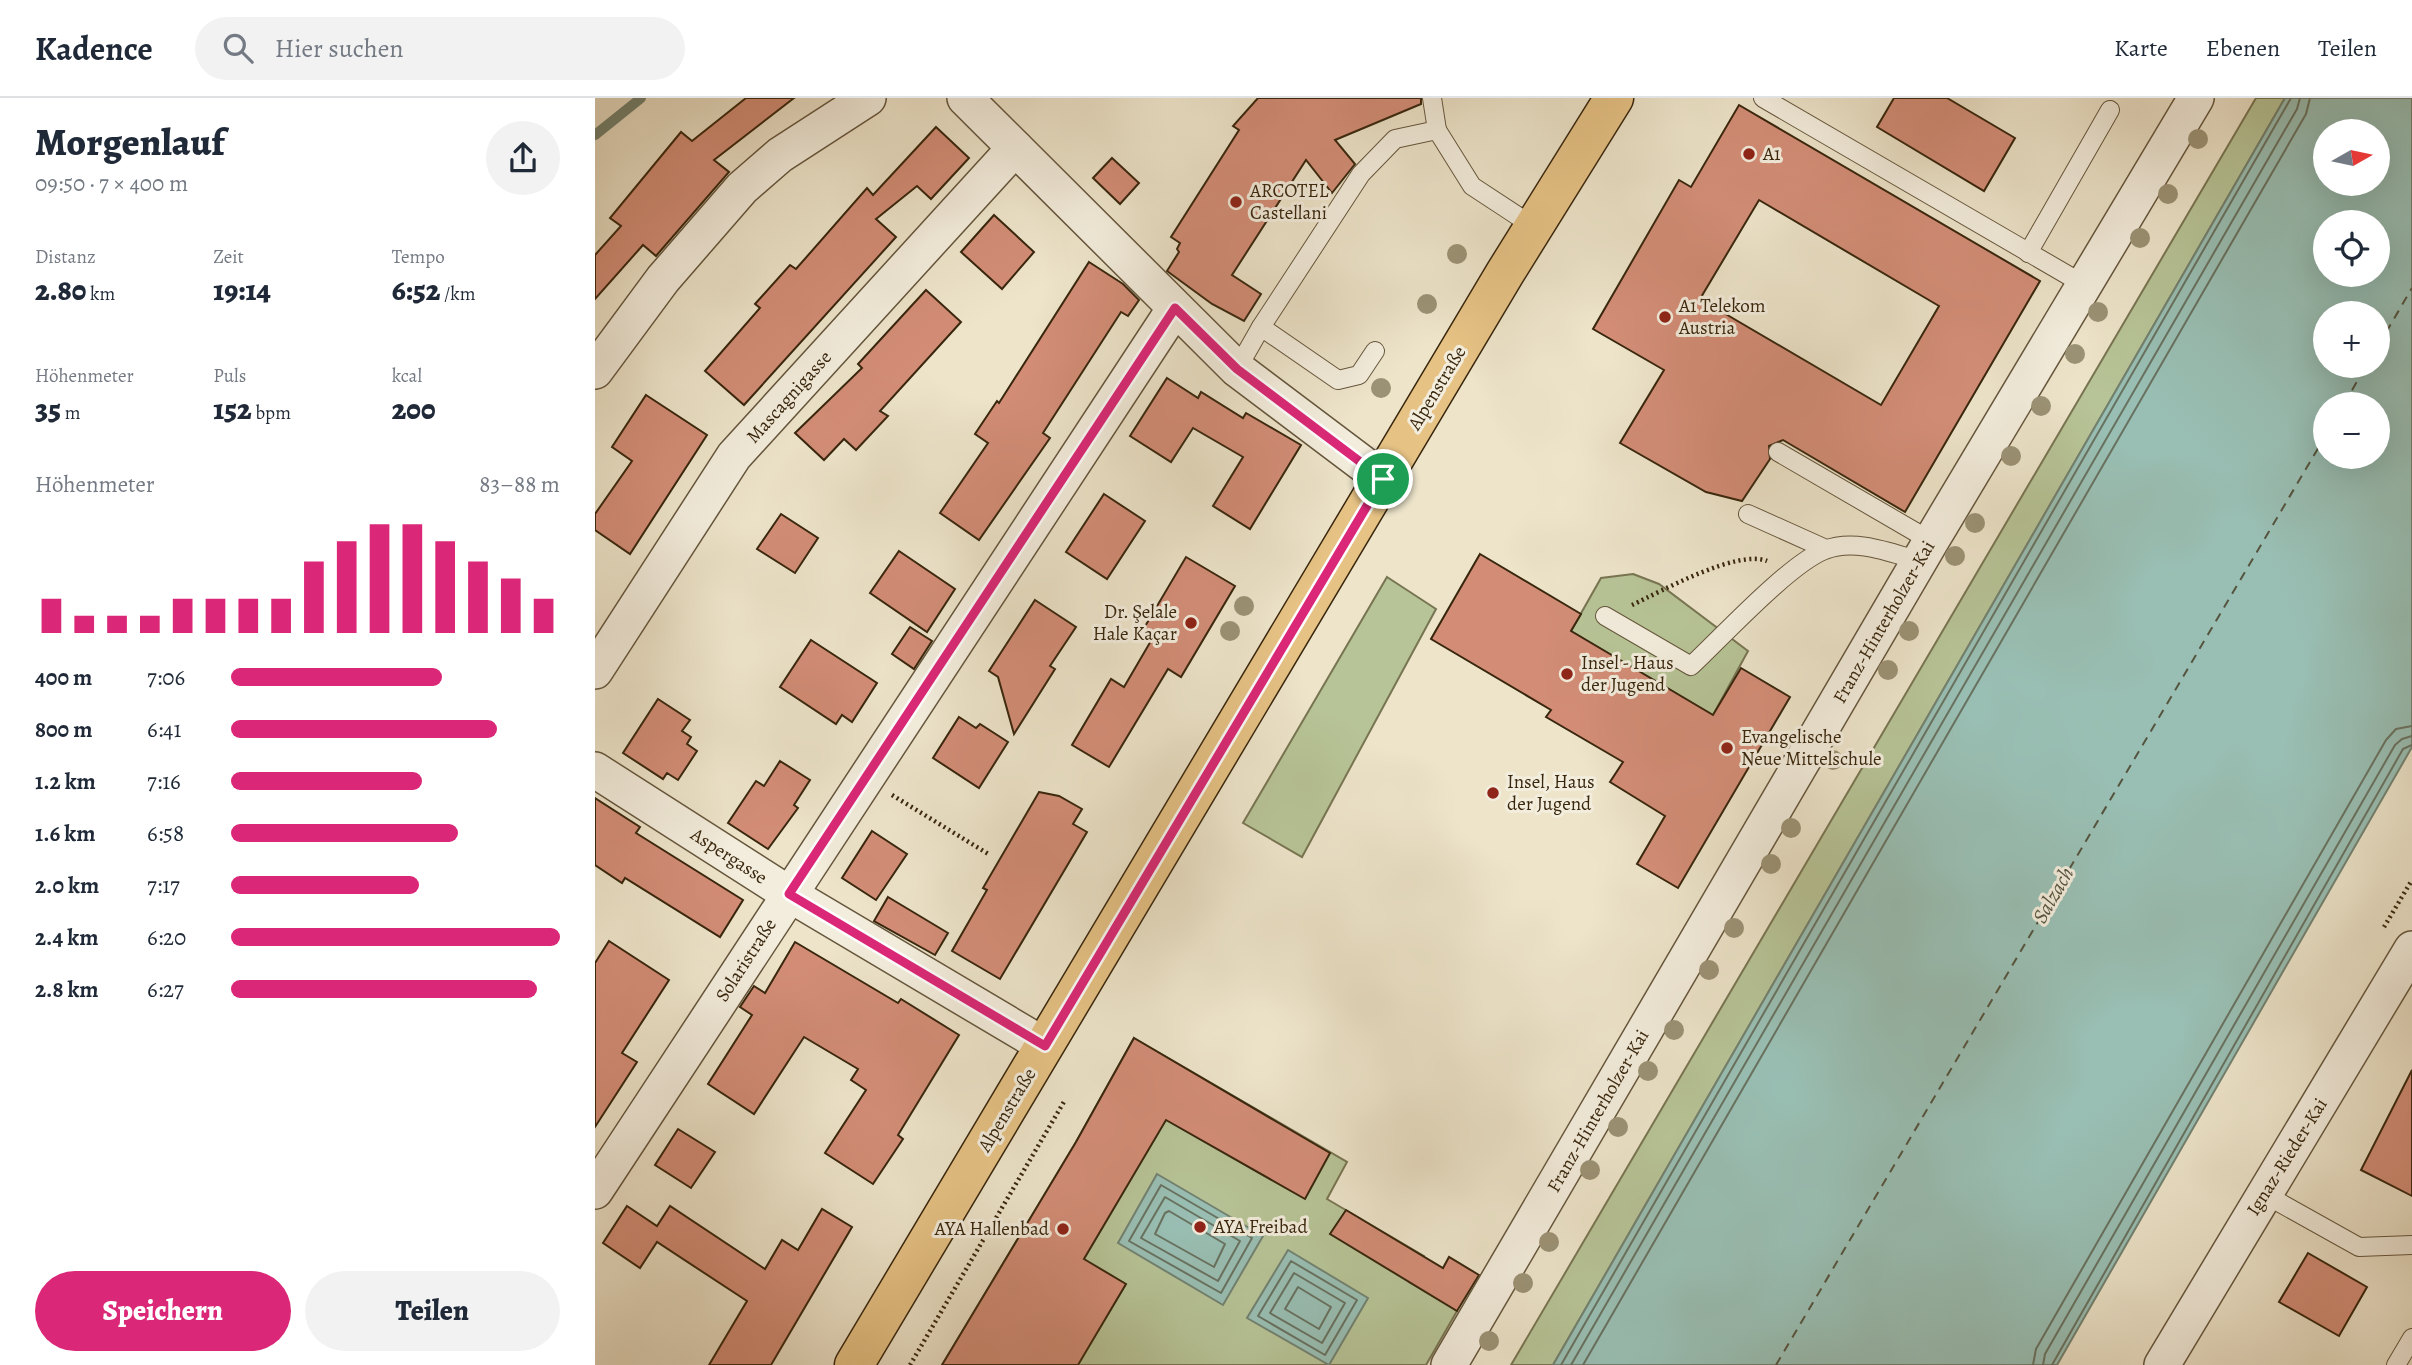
<!DOCTYPE html>
<html lang="de">
<meta charset="utf-8">
<style>
body{margin:0;font-family:Alegreya,serif;background:#f2f2f3;color:#1f2937;height:100vh;display:flex;flex-direction:column;font-size:26px;white-space:nowrap}
*{box-sizing:border-box;margin:0}
p{font-size:23px;color:#747a83}
.icon{flex:none;width:38px;height:38px;fill:none;stroke:currentColor;stroke-width:2;stroke-linecap:round;stroke-linejoin:round}
.map{position:relative;flex:1;overflow:hidden}
.side{display:flex;flex-direction:column;background:#fff;width:595px}
.side>*{flex:none}
.needle{width:46px;rotate:81deg}
.buttons{position:absolute;left:1718px;top:21px;display:grid;gap:14px}
.buttons a{display:grid;place-items:center;width:77px;height:77px;border-radius:50%;background:#fff;box-shadow:0 7px 28px #0002;font-size:35px}
.pin{position:absolute;display:grid;place-items:center;width:60px;height:60px;color:#fff;margin:-30px;border:4px solid #fff;border-radius:50%;box-shadow:0 2px 7px #0007}
.round{display:grid;place-items:center;flex:none;width:74px;height:74px;border-radius:37px;background:#f2f2f3}
.summary{display:flex;align-items:center;justify-content:space-between;height:119px;padding:0 35px}
h1{font-size:38px;font-weight:800;line-height:52px}
.metrics{display:grid;grid-template-columns:repeat(3,1fr);gap:10px;height:119px;padding:7px 35px}
.metrics div{display:grid;align-content:center}
.metrics b{font-size:30px;font-weight:800}
.metrics small{font-size:19px;font-weight:400}
.metrics p{font-size:19px}
.chart{height:196px;padding:14px 35px}
.chart p{display:flex;justify-content:space-between}
.chart svg{width:100%;height:126px;margin-top:7px;stroke:#db2777;stroke-width:6}
.cta{display:flex;gap:14px;margin-top:auto;padding:14px 35px}
.cta a{flex:1;height:80px;border-radius:42px;background:#db2777;color:#fff;font-size:28px;font-weight:800;line-height:80px;text-align:center}
.cta a+a{background:#f2f2f3;color:#1f2937}
ul{padding:0 35px;list-style:none;font-size:23px}
li{display:grid;grid-template-columns:112px 84px 1fr;align-items:center;height:52px}
li i{height:18px;border-radius:9px;background:#db2777}
header{display:flex;align-items:center;gap:42px;box-sizing:border-box;height:98px;padding:0 35px;background:#fff;border-bottom:2px solid #e0e1e3}
header strong{font-size:33px}
nav{display:flex;gap:38px;margin-inline-start:auto;font-size:24px}
.search{width:490px;height:63px;background:#f2f2f3;display:flex;align-items:center;gap:18px;box-sizing:border-box;padding:0 24px;border-radius:38px;color:#747a83;font-size:26px}
main{display:flex;flex:1;min-height:0}
.map>svg:first-child{display:block}
.green{fill:#b7c497;stroke:#787552;stroke-width:2}
.water{fill:#99bfb4;stroke:#728271;stroke-width:2;fill-rule:evenodd}
.lines{fill:none;stroke-linecap:round;stroke-linejoin:round}
.shore{stroke:#687260;stroke-width:2}
.stream{stroke:#728271;stroke-width:10}
.ferry{stroke:#55543f;stroke-width:2;stroke-dasharray:9 7;stroke-linecap:butt}
.building{fill:#d38d77;stroke:#38260d;stroke-width:2;fill-rule:evenodd}
.service-casing{stroke:#65563c;stroke-width:20}
.minor-casing{stroke:#65563c;stroke-width:38}
.primary-casing{stroke:#38260d;stroke-width:41}
.path{stroke:#38260d;stroke-width:4.5;stroke-dasharray:2 3.5;stroke-linecap:butt}
.service{stroke:#f3eddd;stroke-width:18}
.minor{stroke:#f3eddd;stroke-width:35}
.primary{stroke:#e6c285;stroke-width:38}
.tree{fill:#9b9275}
.route-casing{stroke:#fff;stroke-width:14}
.route{stroke:#db2777;stroke-width:9}
.poi-dot{fill:#8f2418;stroke:#f3eddd;stroke-width:2.5}
.labels{text-anchor:middle;dominant-baseline:central;stroke-width:6;stroke-linejoin:round;paint-order:stroke}
.poi-label{font-size:19px;fill:#38260d;stroke:#f3eddd;text-anchor:start}
.street-label{font-size:19px;fill:#38260d;stroke:#f3eddd}
.water-label{font-size:21px;font-style:italic;fill:#55543f;stroke:#f3eddd}
</style>
<header>
<strong>Kadence</strong>
<div class="search"><svg class="icon" aria-label="search" viewBox="0 0 24 24"><circle cx="10" cy="10" r="6"/><path d="M15 15l6 6"/></svg>Hier suchen</div>
<nav><a>Karte</a><a>Ebenen</a><a>Teilen</a></nav>
</header>
<main>
<section class="side">
<div class="summary"><div><h1>Morgenlauf</h1><p>09:50 · 7 × 400 m</p></div><a class="round"><svg class="icon" aria-label="share" viewBox="0 0 24 24"><path d="M12 15V3M7 8l5-5 5 5M5 13v7h14v-7"/></svg></a></div>
<div class="metrics">
<div><p>Distanz</p><b>2.80<small> km</small></b></div>
<div><p>Zeit</p><b>19:14</b></div>
<div><p>Tempo</p><b>6:52<small> /km</small></b></div>
</div>
<div class="metrics">
<div><p>Höhenmeter</p><b>35<small> m</small></b></div>
<div><p>Puls</p><b>152<small> bpm</small></b></div>
<div><p>kcal</p><b>200</b></div>
</div>
<div class="chart"><p><span>Höhenmeter</span>83–88 m</p>
<svg viewBox="0 0 160 44" preserveAspectRatio="none"><path d="M5 44V32M15 44V38M25 44V38M35 44V38M45 44V32M55 44V32M65 44V32M75 44V32M85 44V19M95 44V12M105 44V6M115 44V6M125 44V12M135 44V19M145 44V25M155 44V32"/></svg>
</div>
<ul>
<li><b>400 m</b>7:06<i style="width:64%"></i></li>
<li><b>800 m</b>6:41<i style="width:81%"></i></li>
<li><b>1.2 km</b>7:16<i style="width:58%"></i></li>
<li><b>1.6 km</b>6:58<i style="width:69%"></i></li>
<li><b>2.0 km</b>7:17<i style="width:57%"></i></li>
<li><b>2.4 km</b>6:20<i style="width:100%"></i></li>
<li><b>2.8 km</b>6:27<i style="width:93%"></i></li>
</ul>
<div class="cta"><a>Speichern</a><a>Teilen</a></div>
</section>
<div class="map">
<svg width="1817" height="1267" viewBox="0 0 1817 1267">
<rect width="100%" height="100%" fill="#ede4ca"/>
<filter id="stains"><feTurbulence type="fractalNoise" baseFrequency=".00286" numOctaves="4"/><feColorMatrix values="0 0 0 0 .2 0 0 0 0 .09 0 0 0 0 .02 0 0 0 .5 -.17"/></filter>
<radialGradient id="worn" r=".72"><stop offset=".6" stop-color="#630" stop-opacity="0"/><stop offset="1" stop-color="#630" stop-opacity=".3"/></radialGradient>
<g class="green">
<path d="M1661,0H1690L958,1267H916Z"/>
<path d="M1038,476L1064,486L1153,553L1118,617L976,533L1006,480Z"/>
<path d="M792,479L841,511L707,759L648,725Z"/>
<path d="M539,940L752,1064L732,1101L829,1158L814,1184L862,1213L831,1267H347L481,1044Z"/>
</g>
<g class="water">
<path d="M1690,0H1817V649L1462,1267H958ZM1731,33H1783V86H1731ZM1731,124H1783V177H1731ZM1731,215H1783V268H1731ZM1731,306H1783V359H1731Z"/>
<path d="M562,1076L668,1138L628,1207L523,1145Z"/>
<path d="M693,1152L773,1200L734,1267L652,1220Z"/>
</g>
<g class="lines">
<g class="shore">
<path d="M566,1087L657,1140L626,1195L534,1143Z"/>
<path d="M570,1099L645,1143L623,1183L546,1140Z"/>
<path d="M574,1113L630,1146L619,1169L560,1136L570,1115Z"/>
<path d="M696,1163L762,1202L730,1257L663,1218Z"/>
<path d="M699,1175L750,1205L727,1245L675,1215Z"/>
<path d="M703,1189L736,1209L724,1231L690,1211Z"/>
<path d="M966,1267L1696,0"/>
<path d="M976,1267L1702,11L1705,0"/>
<path d="M988,1267L1711,16L1715,0"/>
<path d="M1438,1267L1441,1251L1791,642L1801,631L1817,628"/>
<path d="M1448,1267L1450,1256L1800,647L1807,641L1817,638"/>
<path d="M1457,1267L1808,651L1817,647"/>
</g>
<path class="stream" d="M0,37L46,0"/>
<g class="ferry">
<path d="M1783,248L1817,190"/>
<path d="M1749,306L1771,268"/>
<path d="M1181,1267L1731,337"/>
</g>
</g>
<g class="building">
<path d="M151,0H199L119,62L134,74L61,158L48,147L0,201V157L26,128L15,120L86,34L97,43Z"/>
<path d="M663,0H826V6L740,42L760,66L737,95L711,62L637,177L666,196L649,223L617,206L572,173L584,154L582,151L585,145L576,139L644,32L638,28Z"/>
<path d="M1299,0H1352L1420,40L1389,93L1282,29Z"/>
<path d="M1144,7L1445,183L1310,414L1188,342L1174,348L1175,361L1147,403L1111,394L1025,345L1069,272L998,231L1084,82L1096,89ZM1164,102L1344,208L1286,307L1105,201Z"/>
<path d="M341,29L374,60L336,101L322,88L281,121L301,139L149,307L110,273L165,210L160,206L195,167L201,171L272,90L278,97Z"/>
<path d="M517,60L544,85L525,106L498,80Z"/>
<path d="M399,117L439,154L407,191L366,154Z"/>
<path d="M494,164L528,186L544,202L533,218L526,214L448,335L455,340L384,442L345,415L393,345L380,336L402,303L404,305Z"/>
<path d="M331,192L366,224L285,313L293,318L261,352L249,341L229,362L200,335L267,270L263,266Z"/>
<path d="M572,280L603,300L606,294L648,320L651,315L706,347L655,431L618,408L648,359L598,330L576,364L535,338Z"/>
<path d="M51,297L112,337L35,456L0,432V416L37,363L17,349Z"/>
<path d="M509,396L550,423L512,481L471,454Z"/>
<path d="M186,416L223,440L200,475L162,451Z"/>
<path d="M304,453L360,491L332,534L275,495Z"/>
<path d="M885,456L986,516L976,533L1118,617L1146,570L1195,599L1083,790L1042,766L1070,718L1015,684L1028,664L951,619L956,612L836,541Z"/>
<path d="M591,459L640,488L586,579L573,571L514,669L477,647L516,581L529,589L560,536L549,530Z"/>
<path d="M440,502L481,529L455,568L460,571L419,636L403,579L394,573Z"/>
<path d="M315,529L337,543L319,571L297,556Z"/>
<path d="M216,542L282,585L257,624L247,617L241,626L185,589Z"/>
<path d="M63,601L95,622L87,633L96,639L92,646L102,653L83,682L72,675L68,681L28,655Z"/>
<path d="M364,619L381,630L385,626L413,644L384,690L338,660Z"/>
<path d="M185,663L215,682L199,707L203,710L173,751L133,725L161,683L169,688Z"/>
<path d="M444,694L464,698L487,711L478,726L492,734L405,881L357,853L392,792L388,790Z"/>
<path d="M0,700L45,729L41,735L148,802L125,839L30,780L27,785L0,767Z"/>
<path d="M277,733L312,756L281,802L247,780Z"/>
<path d="M293,799L353,835L340,857L279,823Z"/>
<path d="M14,843L74,882L27,955L42,964L0,1029V865Z"/>
<path d="M200,844L303,905L306,901L364,937L303,1037L308,1041L278,1086L230,1055L271,992L256,982L263,971L209,939L159,1016L113,986L157,917L145,909L159,888L170,895Z"/>
<path d="M539,940L735,1055L710,1101L571,1022L489,1161L531,1186L483,1267H347L481,1044Z"/>
<path d="M1817,972V1098L1766,1072Z"/>
<path d="M83,1031L120,1054L96,1090L60,1067Z"/>
<path d="M32,1108L62,1128L75,1108L170,1171L187,1142L203,1152L227,1111L257,1129L176,1267H114L152,1203L62,1144L45,1170L8,1145Z"/>
<path d="M751,1112L848,1170L854,1159L884,1177L862,1213L735,1136Z"/>
<path d="M1713,1155L1772,1189L1744,1238L1684,1204Z"/>
</g>
<g class="lines">
<defs>
<g id="service">
<path d="M837,0L842,32"/>
<path d="M1168,0L1488,186"/>
<path d="M1433,155L1515,12"/>
<path d="M666,229L743,282L764,277L780,253"/>
<path d="M642,271L666,229L766,76L800,41L842,32L877,88L938,128"/>
<path d="M1183,354L1336,443"/>
<path d="M1153,416L1231,451"/>
<path d="M1010,518L1096,568C1126,540 1195,465 1230,452C1260,440 1296,455 1325,463"/>
<path d="M1669,1096L1764,1149L1817,1147"/>
<path d="M1801,1267L1817,1240"/>
</g>
<g id="minor">
<path d="M370,0L642,271L788,381"/>
<path d="M0,273L68,181L147,90L185,57L273,0"/>
<path d="M0,573L139,358L420,50"/>
<path d="M0,672L194,796L450,948"/>
<path d="M0,1093L580,210"/>
<path d="M854,1267L1336,443L1601,0"/>
<path d="M1567,1267L1817,851"/>
</g>
<path id="primary" d="M259,1267L910,175L1019,0"/>
</defs>
<use href="#service" class="service-casing"/>
<use href="#minor" class="minor-casing"/>
<use href="#primary" class="primary-casing"/>
<g class="path">
<path d="M1037,507C1067,493 1142,451 1172,463"/>
<path d="M297,697L395,757"/>
<path d="M1789,829L1817,782"/>
<path d="M315,1267L470,1002"/>
</g>
<use href="#service" class="service"/>
<use href="#minor" class="minor"/>
<use href="#primary" class="primary"/>
</g>
<g class="tree">
<circle cx="1603" cy="41" r="10"/>
<circle cx="1573" cy="96" r="10"/>
<circle cx="1545" cy="140" r="10"/>
<circle cx="862" cy="156" r="10"/>
<circle cx="832" cy="206" r="10"/>
<circle cx="1503" cy="214" r="10"/>
<circle cx="1480" cy="256" r="10"/>
<circle cx="786" cy="290" r="10"/>
<circle cx="1446" cy="308" r="10"/>
<circle cx="1416" cy="358" r="10"/>
<circle cx="1380" cy="425" r="10"/>
<circle cx="1360" cy="458" r="10"/>
<circle cx="649" cy="508" r="10"/>
<circle cx="635" cy="533" r="10"/>
<circle cx="1314" cy="533" r="10"/>
<circle cx="1293" cy="572" r="10"/>
<circle cx="1238" cy="662" r="10"/>
<circle cx="1196" cy="730" r="10"/>
<circle cx="1176" cy="766" r="10"/>
<circle cx="1139" cy="830" r="10"/>
<circle cx="1114" cy="872" r="10"/>
<circle cx="1079" cy="932" r="10"/>
<circle cx="1053" cy="973" r="10"/>
<circle cx="1023" cy="1029" r="10"/>
<circle cx="995" cy="1072" r="10"/>
<circle cx="954" cy="1144" r="10"/>
<circle cx="928" cy="1185" r="10"/>
<circle cx="894" cy="1243" r="10"/>
</g>
<g class="lines">
<defs>
<path id="route" d="M580,210L642,271L788,381L450,948L194,796Z"/>
</defs>
<use href="#route" class="route-casing"/>
<use href="#route" class="route"/>
</g>
<g class="poi-dot">
<circle cx="1154" cy="56" r="7"/>
<circle cx="641" cy="104" r="7"/>
<circle cx="1070" cy="219" r="7"/>
<circle cx="596" cy="525" r="7"/>
<circle cx="972" cy="576" r="7"/>
<circle cx="1132" cy="650" r="7"/>
<circle cx="898" cy="695" r="7"/>
<circle cx="605" cy="1129" r="7"/>
<circle cx="468" cy="1131" r="7"/>
</g>
<g class="labels">
<g class="poi-label">
<text x="1168" y="56">A1</text>
<text x="655" y="93">ARCOTEL<tspan x="655" dy="22">Castellani</tspan></text>
<text x="1084" y="208">A1 Telekom<tspan x="1084" dy="22">Austria</tspan></text>
<text x="582" y="514" text-anchor="end">Dr. Şelale<tspan x="582" dy="22">Hale Kaçar</tspan></text>
<text x="986" y="565">Insel - Haus<tspan x="986" dy="22">der Jugend</tspan></text>
<text x="1146" y="639">Evangelische<tspan x="1146" dy="22">Neue Mittelschule</tspan></text>
<text x="912" y="684">Insel, Haus<tspan x="912" dy="22">der Jugend</tspan></text>
<text x="619" y="1129">AYA Freibad</text>
<text x="454" y="1131" text-anchor="end">AYA Hallenbad</text>
</g>
<g class="street-label">
<text transform="translate(842 290) rotate(-59)">Alpenstraße</text>
<text transform="translate(194 299) rotate(-48)">Mascagnigasse</text>
<text transform="translate(1289 524) rotate(-60)">Franz-Hinterholzer-Kai</text>
<text transform="translate(134 758) rotate(33)">Aspergasse</text>
<text transform="translate(151 862) rotate(-57)">Solaristraße</text>
<text transform="translate(412 1012) rotate(-59)">Alpenstraße</text>
<text transform="translate(1003 1013) rotate(-60)">Franz-Hinterholzer-Kai</text>
<text transform="translate(1692 1059) rotate(-58)">Ignaz-Rieder-Kai</text>
</g>
<g class="water-label">
<text transform="translate(1458 797) rotate(-60)">Salzach</text>
</g>
</g>
<rect width="100%" height="100%" filter="url(#stains)"/>
<rect width="100%" height="100%" fill="url(#worn)"/>
</svg>
<div class="buttons">
<a><svg class="needle" viewBox="-14 -14 28 28"><path d="M0-13l5 13h-10z" fill="#e53935"/><path d="M0 13l5-13h-10z" fill="#747a83"/></svg></a>
<a><svg class="icon" aria-label="locate" viewBox="0 0 24 24"><circle cx="12" cy="12" r="6"/><path d="M12 2v4M12 18v4M2 12h4M18 12h4"/></svg></a>
<a>+</a>
<a>−</a>
</div>
<div class="pin" style="left:788px;top:381px;background:#1e9e55"><svg class="icon" aria-label="arrive" viewBox="0 0 24 24"><path d="M6 21V4h12l-3 4 3 4H6"/></svg></div>
</div>
</main>
